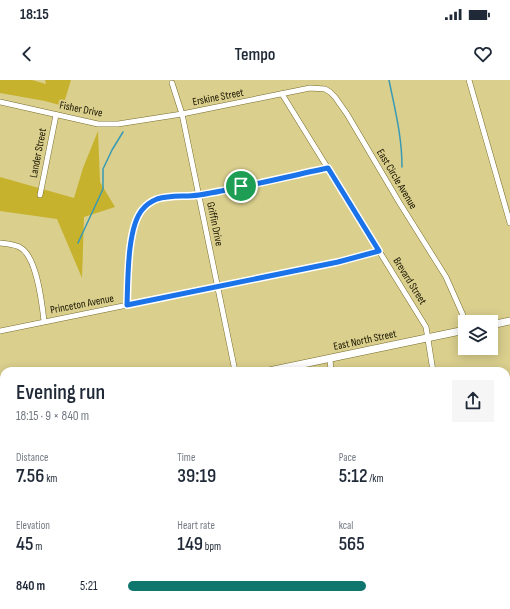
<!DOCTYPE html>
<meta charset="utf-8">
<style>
body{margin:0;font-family:"Sofia Sans Condensed",sans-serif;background:#f6f6f7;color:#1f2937;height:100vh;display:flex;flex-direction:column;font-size:15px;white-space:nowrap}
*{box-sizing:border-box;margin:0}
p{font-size:13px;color:#747a83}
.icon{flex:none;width:22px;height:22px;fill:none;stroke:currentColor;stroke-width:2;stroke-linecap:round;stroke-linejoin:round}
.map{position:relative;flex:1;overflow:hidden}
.details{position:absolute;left:0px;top:287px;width:510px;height:242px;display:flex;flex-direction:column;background:#fff;border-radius:12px 12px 0 0;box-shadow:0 2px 10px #0003}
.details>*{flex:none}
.tools{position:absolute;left:458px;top:235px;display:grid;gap:8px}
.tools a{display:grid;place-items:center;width:40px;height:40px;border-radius:0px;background:#fff;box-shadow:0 2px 10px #0003;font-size:20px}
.pin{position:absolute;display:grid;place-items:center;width:34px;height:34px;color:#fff;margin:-17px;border:2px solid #fff;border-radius:50%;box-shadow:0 1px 4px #0007}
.round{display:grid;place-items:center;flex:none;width:42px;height:42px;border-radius:0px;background:#f6f6f7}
.overview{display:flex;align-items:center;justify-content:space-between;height:68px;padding:0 16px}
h1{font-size:22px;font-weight:600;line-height:30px}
.metrics{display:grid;grid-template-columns:repeat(3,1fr);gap:6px;height:68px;padding:4px 16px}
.metrics div{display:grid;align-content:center}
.metrics b{font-size:20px;font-weight:600}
.metrics small{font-size:11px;font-weight:400}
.metrics p{font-size:11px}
ul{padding:0 16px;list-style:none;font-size:13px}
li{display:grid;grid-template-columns:64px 48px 1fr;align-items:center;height:30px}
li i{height:10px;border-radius:5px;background:#0f766e}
.status{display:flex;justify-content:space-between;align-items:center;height:28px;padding:0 20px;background:#fff;direction:ltr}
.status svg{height:11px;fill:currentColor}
header{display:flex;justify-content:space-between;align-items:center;height:52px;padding:0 16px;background:#fff;font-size:18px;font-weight:600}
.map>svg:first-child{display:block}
.built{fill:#d2c67b}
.green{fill:#c6b22d}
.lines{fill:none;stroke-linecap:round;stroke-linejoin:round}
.stream{stroke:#399ab5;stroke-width:1.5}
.street-casing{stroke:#776c2b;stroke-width:6}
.secondary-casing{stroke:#776c2b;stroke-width:8}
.street{stroke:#fff;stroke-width:5}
.secondary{stroke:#fff;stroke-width:7}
.route-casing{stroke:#fff;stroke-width:8}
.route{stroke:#1a73e8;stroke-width:5}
.labels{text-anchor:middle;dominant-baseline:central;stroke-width:4;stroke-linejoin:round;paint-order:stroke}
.street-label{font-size:11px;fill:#181400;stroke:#dacf8d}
</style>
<div class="status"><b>18:15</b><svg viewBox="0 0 49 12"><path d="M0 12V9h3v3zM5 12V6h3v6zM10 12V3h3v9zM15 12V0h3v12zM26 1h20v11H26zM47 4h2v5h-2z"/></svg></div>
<header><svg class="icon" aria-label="back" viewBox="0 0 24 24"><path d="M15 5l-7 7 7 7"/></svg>Tempo<svg class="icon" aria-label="heart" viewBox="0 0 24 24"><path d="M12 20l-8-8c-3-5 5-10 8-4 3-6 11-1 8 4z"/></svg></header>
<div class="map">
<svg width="510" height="529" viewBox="0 0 510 529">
<rect width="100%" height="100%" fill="#dacf8d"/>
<path class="built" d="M4,352V525H219L221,529H0V353Z"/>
<g class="green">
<path d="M0,0H32L46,4L45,0H71L63,26L45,21L0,13Z"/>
<path d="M98,51L100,102L115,127L84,137L82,198L57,139L0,131V97L74,118L83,88Z"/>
<path d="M46,525L51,529H0V526Z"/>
</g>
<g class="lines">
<g class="stream">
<path d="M389,0C395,30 402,56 402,87"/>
<path d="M78,163L103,109V89L112,70L123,52"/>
<path d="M506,517H510"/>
</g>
<defs>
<g id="street">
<path d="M469,0L510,143"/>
<path d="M172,3L182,34L235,291"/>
<path d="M282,14L426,247L433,291"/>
<path d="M0,22L98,44H118L182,34L310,8L325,9L330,12L335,17L347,34L399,122L446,197L466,242"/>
<path d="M40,115L56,35"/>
<path d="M0,163C7,164 15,164 21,168C37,178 42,223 44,241"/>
<path d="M127,225C128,201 127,148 142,130C146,125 152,121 157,119C171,115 185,117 199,115C242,108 285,97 328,88"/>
<path d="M0,251L338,182L379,171"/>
<path d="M330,279L331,291"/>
<path d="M506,347L510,346"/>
<path d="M0,362L4,361"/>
<path d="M0,427H4"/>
<path d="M0,522H4"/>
<path d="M54,525L56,529"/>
<path d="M215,525L217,529"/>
<path d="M282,525V529"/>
<path d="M367,525L368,529"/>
<path d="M473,525L474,529"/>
</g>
<g id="secondary">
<path d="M491,245L510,241"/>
<path d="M269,291L465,250"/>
<path d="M0,347L4,346"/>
</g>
</defs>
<use href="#street" class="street-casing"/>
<use href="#secondary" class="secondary-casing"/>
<use href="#street" class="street"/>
<use href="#secondary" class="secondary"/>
</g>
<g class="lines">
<defs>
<path id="route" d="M328,88L379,171L338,182L127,225C128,201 127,148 142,130C146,125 152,121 157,119C171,115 185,117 199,115C242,108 285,97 328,88Z"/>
</defs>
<use href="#route" class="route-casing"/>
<use href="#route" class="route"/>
</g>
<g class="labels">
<g class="street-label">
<text transform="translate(218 17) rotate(-11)">Erskine Street</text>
<text transform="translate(81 29) rotate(11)">Fisher Drive</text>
<text transform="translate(38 73) rotate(-79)">Lander Street</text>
<text transform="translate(397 99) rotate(59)">East Circle Avenue</text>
<text transform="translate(215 144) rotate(78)">Griffin Drive</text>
<text transform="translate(410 201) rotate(58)">Brevard Street</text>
<text transform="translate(82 224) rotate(-11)">Princeton Avenue</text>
<text transform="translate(365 260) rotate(-12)">East North Street</text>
</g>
</g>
</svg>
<div class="tools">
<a><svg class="icon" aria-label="layers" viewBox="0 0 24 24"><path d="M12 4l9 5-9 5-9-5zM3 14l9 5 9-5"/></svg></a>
</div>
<div class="pin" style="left:241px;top:106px;background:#1e9e55"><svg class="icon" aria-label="arrive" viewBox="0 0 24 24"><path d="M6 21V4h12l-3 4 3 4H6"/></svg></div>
<section class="details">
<div class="overview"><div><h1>Evening run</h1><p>18:15 · 9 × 840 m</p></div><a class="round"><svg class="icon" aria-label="share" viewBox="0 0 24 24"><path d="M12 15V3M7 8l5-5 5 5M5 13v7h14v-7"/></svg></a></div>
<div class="metrics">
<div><p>Distance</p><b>7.56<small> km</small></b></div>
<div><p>Time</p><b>39:19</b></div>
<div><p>Pace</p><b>5:12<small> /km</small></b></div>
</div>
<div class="metrics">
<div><p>Elevation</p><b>45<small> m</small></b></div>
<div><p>Heart rate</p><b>149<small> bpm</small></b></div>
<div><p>kcal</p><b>565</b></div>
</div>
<ul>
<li><b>840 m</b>5:21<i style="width:65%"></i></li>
</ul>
</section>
</div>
